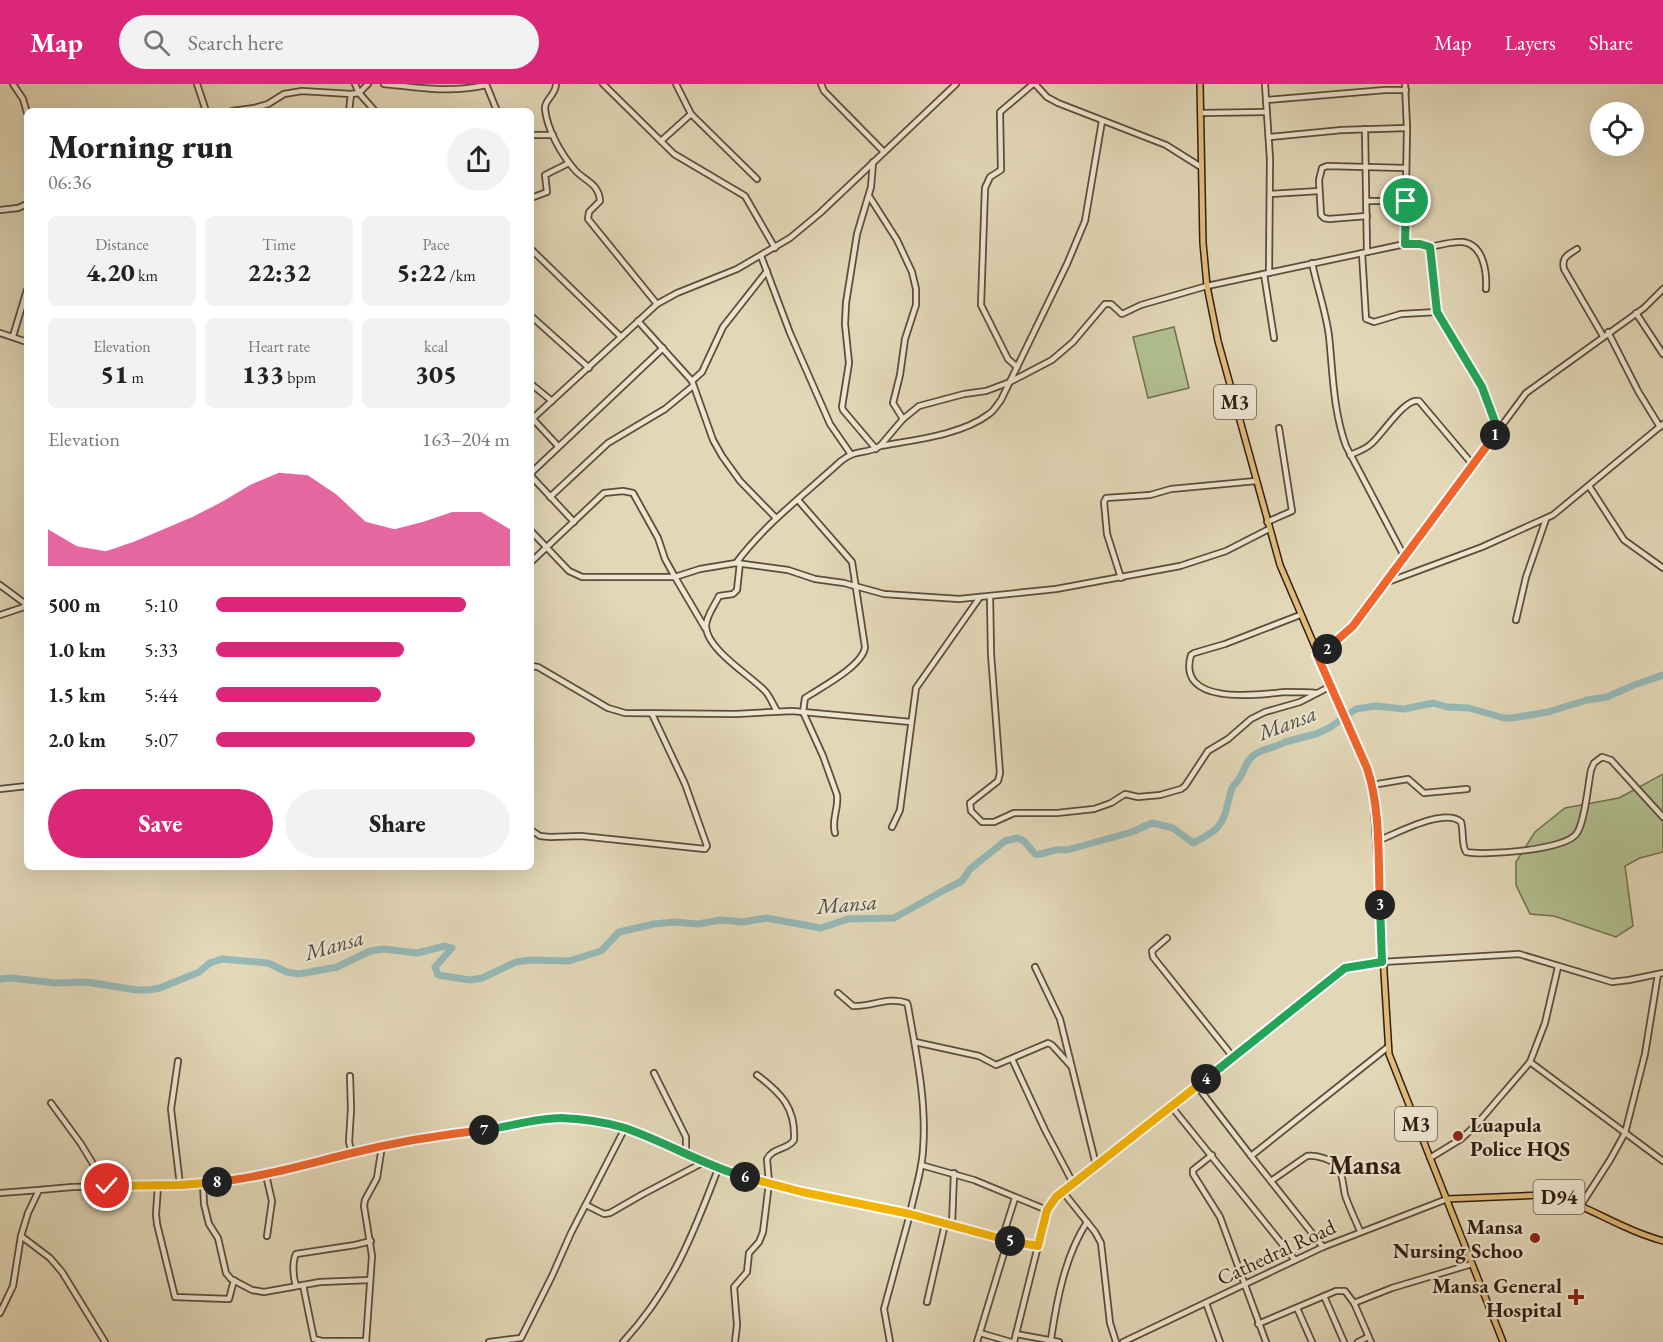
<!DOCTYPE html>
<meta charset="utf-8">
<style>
body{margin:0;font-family:"EB Garamond",serif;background:#f2f2f2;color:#222;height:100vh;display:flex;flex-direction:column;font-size:22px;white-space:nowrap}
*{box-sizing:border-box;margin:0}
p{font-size:20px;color:#767676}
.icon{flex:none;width:33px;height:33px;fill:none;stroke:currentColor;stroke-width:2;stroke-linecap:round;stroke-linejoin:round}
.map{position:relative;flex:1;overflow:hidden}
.drawer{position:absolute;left:24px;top:24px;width:510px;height:762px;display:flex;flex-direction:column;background:#fff;border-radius:9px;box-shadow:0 6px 24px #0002}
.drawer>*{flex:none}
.fabs{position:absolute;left:1590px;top:18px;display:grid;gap:12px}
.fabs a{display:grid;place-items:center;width:54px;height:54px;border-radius:50%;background:#fff;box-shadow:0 6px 24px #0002;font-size:30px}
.pin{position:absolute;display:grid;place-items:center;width:51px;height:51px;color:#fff;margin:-26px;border:3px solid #fff;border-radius:50%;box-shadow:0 2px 6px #0007}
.km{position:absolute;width:30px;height:30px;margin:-15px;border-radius:50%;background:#222;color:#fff;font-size:16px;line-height:30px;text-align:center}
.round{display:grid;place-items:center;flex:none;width:63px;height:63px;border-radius:32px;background:#f2f2f2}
.overview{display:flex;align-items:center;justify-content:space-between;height:102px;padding:0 24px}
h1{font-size:33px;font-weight:800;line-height:45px}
.stats{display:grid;grid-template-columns:repeat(3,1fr);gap:9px;height:102px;padding:6px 24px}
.stats div{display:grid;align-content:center;border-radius:9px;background:#f2f2f2;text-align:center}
.stats b{font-size:26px;font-weight:800}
.stats small{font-size:16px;font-weight:400}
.stats p{font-size:16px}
.chart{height:168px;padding:12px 24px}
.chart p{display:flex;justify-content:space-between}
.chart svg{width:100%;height:108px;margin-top:6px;fill:#db2777;opacity:.7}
.button{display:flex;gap:12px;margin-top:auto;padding:12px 24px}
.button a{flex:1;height:69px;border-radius:36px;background:#db2777;color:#fff;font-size:24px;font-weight:800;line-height:69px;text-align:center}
.button a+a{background:#f2f2f2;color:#222}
ul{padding:0 24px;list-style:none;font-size:20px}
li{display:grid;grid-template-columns:96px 72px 1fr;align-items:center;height:45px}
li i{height:15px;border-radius:8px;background:#db2777}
header{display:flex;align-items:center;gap:36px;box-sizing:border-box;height:84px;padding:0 30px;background:#db2777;color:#fff}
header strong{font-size:28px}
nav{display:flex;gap:33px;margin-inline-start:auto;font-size:21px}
.search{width:420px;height:54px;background:#f2f2f2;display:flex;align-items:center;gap:15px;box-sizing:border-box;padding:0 21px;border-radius:33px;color:#767676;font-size:22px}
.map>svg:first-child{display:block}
.grass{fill:#b1bf90;stroke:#716e50;stroke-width:1.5}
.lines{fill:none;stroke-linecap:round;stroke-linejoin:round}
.river{stroke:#96b8b6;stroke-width:7}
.minor-casing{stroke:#5d4c3a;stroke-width:8}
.major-casing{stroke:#311e11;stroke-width:8}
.minor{stroke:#ece5d0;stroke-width:4.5}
.major{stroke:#e1bc7c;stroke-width:5}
.split-1-casing{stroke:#fff;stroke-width:12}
.split-2-casing{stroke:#fff;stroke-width:12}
.split-3-casing{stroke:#fff;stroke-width:12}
.split-4-casing{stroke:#fff;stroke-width:12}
.split-5-casing{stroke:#fff;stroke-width:12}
.split-6-casing{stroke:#fff;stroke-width:12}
.split-7-casing{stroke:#fff;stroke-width:12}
.split-8-casing{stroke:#fff;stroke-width:12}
.split-9-casing{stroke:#fff;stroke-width:12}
.split-1{stroke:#22a559;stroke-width:8}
.split-2{stroke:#f0652b;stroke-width:8}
.split-3{stroke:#f0652b;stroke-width:8}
.split-4{stroke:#22a559;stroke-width:8}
.split-5{stroke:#f5b400;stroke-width:8}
.split-6{stroke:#f5b400;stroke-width:8}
.split-7{stroke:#22a559;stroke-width:8}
.split-8{stroke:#f0652b;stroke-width:8}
.split-9{stroke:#f5b400;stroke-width:8}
.poi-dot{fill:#8f2418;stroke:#ece5d0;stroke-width:2}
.labels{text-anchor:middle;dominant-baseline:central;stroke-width:4.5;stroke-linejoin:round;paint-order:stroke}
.shield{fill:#ece5d0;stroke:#695a4a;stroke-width:1.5}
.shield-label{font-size:20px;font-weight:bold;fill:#311e11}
.poi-label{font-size:21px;font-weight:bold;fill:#311e11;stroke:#ece5d0;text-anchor:end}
.street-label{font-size:21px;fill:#311e11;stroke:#ece5d0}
.water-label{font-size:22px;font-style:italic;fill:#4f4c43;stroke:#ece5d0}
.district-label{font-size:27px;font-weight:bold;fill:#311e11;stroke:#ece5d0}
</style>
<header>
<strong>Map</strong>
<div class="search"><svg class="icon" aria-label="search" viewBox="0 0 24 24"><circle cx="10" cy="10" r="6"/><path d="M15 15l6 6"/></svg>Search here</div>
<nav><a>Map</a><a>Layers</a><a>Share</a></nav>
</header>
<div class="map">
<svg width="1663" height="1258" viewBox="0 0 1663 1258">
<rect width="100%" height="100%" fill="#e2d7b7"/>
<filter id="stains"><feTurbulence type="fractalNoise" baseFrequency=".00333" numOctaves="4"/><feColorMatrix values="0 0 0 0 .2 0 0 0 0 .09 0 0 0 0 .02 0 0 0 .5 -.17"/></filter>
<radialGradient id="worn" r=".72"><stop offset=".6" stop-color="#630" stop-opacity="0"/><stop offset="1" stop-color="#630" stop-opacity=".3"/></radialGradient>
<g class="grass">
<path d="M1174,243L1189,304L1148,314L1133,253Z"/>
<path d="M1663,690V768L1640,774L1625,782L1633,842L1616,853L1554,832L1530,830L1516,801V778L1535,748L1565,724L1619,714Z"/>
</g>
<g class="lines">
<path class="river" d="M0,895L11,894L56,899L86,898L137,906H148L160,904L199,888L210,879L222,875L268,879L287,888L299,890L337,883L370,867L384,865L417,869L445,862L452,864L435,883L438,891L470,896L482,894L516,878L531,876L569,877L601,867L619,848L654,840L674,838L698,840L720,836L743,838L766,834L821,844L848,835L894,834L948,804L962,797L970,785L1005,757L1017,754L1024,757L1035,770C1045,772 1052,763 1067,766L1132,748L1152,739L1173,744L1193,759C1201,755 1211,750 1217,744C1227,733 1227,718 1232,704C1234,700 1238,698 1240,693C1244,688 1245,681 1249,676C1257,664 1275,665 1285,658L1316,650L1329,644L1356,625L1376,622L1404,625L1433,619L1447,623L1469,624L1504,634H1512L1548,628L1587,616L1607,613L1634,601L1663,591"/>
<defs>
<g id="minor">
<path d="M13,0L23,15L27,29"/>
<path d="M197,0L206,27"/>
<path d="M355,0L359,9L368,0"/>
<path d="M384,0C419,4 451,9 486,1"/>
<path d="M486,0L497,27"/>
<path d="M556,0C556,11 544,16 545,25C547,45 561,70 574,85C584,97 599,99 600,117L589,128L588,135L657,220"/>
<path d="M603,0L674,70L745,112L775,164"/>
<path d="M821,0L824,7L884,68"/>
<path d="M1035,0L1047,13L1058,19L1166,61L1201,83"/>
<path d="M1265,0L1270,75L1269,189"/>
<path d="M1266,16L1385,6H1406"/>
<path d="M232,27L254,24L268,20L284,10L302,7L351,10L359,9L375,27"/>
<path d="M349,27L351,10"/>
<path d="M1201,29L1266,28"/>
<path d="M691,30L757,95"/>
<path d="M1365,45L1367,168"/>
<path d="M531,51H553"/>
<path d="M1269,53L1342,46L1407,44"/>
<path d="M661,57L691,30L676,0"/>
<path d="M873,78L871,103L857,150L846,219L845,240L849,279L842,323L843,326L876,365"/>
<path d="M1270,110L1319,107"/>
<path d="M869,112L897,156L912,188L916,205V221L905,255L900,291L893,319L903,335"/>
<path d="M531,114L547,108L545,91L569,79"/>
<path d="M1367,117H1405"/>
<path d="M0,126L18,124L27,120"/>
<path d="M1367,132L1329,135L1324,134L1321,131L1319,96L1322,84L1327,82L1406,84"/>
<path d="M1405,160L1407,44L1405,0"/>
<path d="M1430,163C1440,161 1452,157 1463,158C1484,161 1487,189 1486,205"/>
<path d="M531,165L621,253"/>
<path d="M1577,165C1568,171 1561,173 1564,185L1603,252"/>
<path d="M1362,169L1366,235L1374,238L1401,230L1437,228"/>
<path d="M761,172L790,249L830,340L850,369"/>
<path d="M1312,179C1317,203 1326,228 1329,252C1333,290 1333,326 1346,362L1404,472"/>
<path d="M1264,190L1274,254"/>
<path d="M1636,229L1663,270"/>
<path d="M531,232L589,284"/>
<path d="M638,237L692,297L713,356L722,372L740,397L776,434"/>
<path d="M1608,248L1638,307L1660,343"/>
<path d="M0,249L27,258"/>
<path d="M13,252L27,206"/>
<path d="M1017,283L1008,275L981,221L985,104L990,93L1001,86L1000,28L1033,0"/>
<path d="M692,297L702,288L723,243L767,187"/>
<path d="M531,300L552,317"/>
<path d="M533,335L558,362"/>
<path d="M531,336L657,220L677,209L737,185L790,154L820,129L956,0"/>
<path d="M880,362C913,356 962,351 989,330C994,327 997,321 1001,316L1067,180L1085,137L1102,37"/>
<path d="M1350,371C1357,368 1366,365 1371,360C1382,351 1405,313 1419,317L1473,381"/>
<path d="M1589,402L1624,456L1663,484"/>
<path d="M550,413L608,359L665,325L693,302"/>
<path d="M798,416L852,478L865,563C863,582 820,604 805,614L803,628L823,672L837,711C839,725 831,735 835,749"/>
<path d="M574,438L532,393L531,389L663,264"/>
<path d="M1267,438L1292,427L1279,344"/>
<path d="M531,447L569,487L582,493H675L700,485L736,479L788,486L815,495L844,499L884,510L959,515L1056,505L1180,482L1226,467L1269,445"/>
<path d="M531,478L604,409L623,407L633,409L658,454L665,475L675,493L705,544"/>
<path d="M736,479C765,440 805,410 841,377C857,364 866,371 880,362L903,335L919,322L964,310L986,307L1010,298L1052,276L1073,258L1105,220H1111L1122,230L1141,221L1207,202L1405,160H1420L1430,163L1437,228L1482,303L1498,346"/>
<path d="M740,479L737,506L733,510L719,512C715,521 706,532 706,542C706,565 751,592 765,607C770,612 773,621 777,627"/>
<path d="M1121,494L1107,450L1104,418L1106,414L1150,411L1171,405L1256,397"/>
<path d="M1385,499L1482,463L1553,431L1663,340"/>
<path d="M0,501L27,521"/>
<path d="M990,512L991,570L1000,689L998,697L970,719L971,727L982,738H994L1014,729H1057L1094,725L1111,719L1125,710L1138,713L1160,711L1181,705L1185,702L1208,667L1228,655L1251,635L1265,628L1300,618L1331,602"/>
<path d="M0,531L27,522"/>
<path d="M1300,531L1225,560L1194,569L1191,571C1176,622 1258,611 1285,608C1295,608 1306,608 1317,609"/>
<path d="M1516,536L1526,493L1546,435"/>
<path d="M1317,571L1342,553L1353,542L1526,309L1644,224L1663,205"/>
<path d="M531,582L538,583L608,624L625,629L736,630L792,627L911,638"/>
<path d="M1372,701L1408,695L1424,709L1467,705"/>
<path d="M0,705L27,702"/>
<path d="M892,743L900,726L916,604L980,513"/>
<path d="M531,746L540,752L550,753L581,752L705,765L707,762L685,700L652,630"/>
<path d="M1377,757C1396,750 1444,723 1461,738C1464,748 1461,760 1466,768C1485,772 1567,766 1577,749C1585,737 1588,701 1591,686L1594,679L1602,673L1611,676L1663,733"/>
<path d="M1167,854L1152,867L1153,873L1233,973"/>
<path d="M1035,883L1060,935L1096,1081"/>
<path d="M1558,883L1545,939L1530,978L1663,1077"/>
<path d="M915,958L979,972L996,981L1048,959L1052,961L1071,982"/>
<path d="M1012,975L1045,1046L1073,1099"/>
<path d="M178,977L171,1025L180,1101"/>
<path d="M654,989L686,1053V1071"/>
<path d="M350,992L351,1025L349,1058L352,1069"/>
<path d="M1197,1002L1251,1072"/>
<path d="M51,1019L81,1060L107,1103"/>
<path d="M1171,1022L1295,1176"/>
<path d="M1212,1071L1193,1086V1090L1220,1133L1266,1258"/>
<path d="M1430,1074L1461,1055L1476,1041L1530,978"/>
<path d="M921,1081L974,1096L1047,1126"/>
<path d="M266,1091L272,1117L267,1152"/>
<path d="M1271,1097L1307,1072C1315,1071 1333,1075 1338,1083C1343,1091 1343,1102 1345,1111C1349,1123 1355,1135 1360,1147"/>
<path d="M203,1099L204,1120L209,1140L218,1154L226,1189L231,1195L252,1206L264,1208L320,1198L370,1196"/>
<path d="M158,1102L156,1130L157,1140L175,1213L229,1215L234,1196"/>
<path d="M1063,1108L1095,1148L1101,1159L1110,1239L1116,1258"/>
<path d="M0,1109L39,1106"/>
<path d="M586,1121L604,1130L610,1129L643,1110L704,1078"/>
<path d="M1581,1121L1610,1076L1625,1049L1645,970L1658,890"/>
<path d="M952,1141L954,1089"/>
<path d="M1002,1155L1015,1114"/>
<path d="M1323,1163L1251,1072L1388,963"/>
<path d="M303,1201L314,1255L322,1257H366"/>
<path d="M296,1202C293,1193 292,1178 296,1170L355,1161L371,1157"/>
<path d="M1324,1212L1344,1258"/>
<path d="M927,1218L945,1140"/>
<path d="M1206,1219L1220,1258"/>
<path d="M1354,1219L1371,1258"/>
<path d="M1297,1224L1312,1258"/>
<path d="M0,1229L13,1202L21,1152"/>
<path d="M1258,1240L1336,1207H1345L1354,1219L1392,1204L1472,1180"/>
<path d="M980,1249L1011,1258"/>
<path d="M1016,1250L1059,1258"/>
<path d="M1051,1255C1057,1215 1065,1172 1087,1138"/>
<path d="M105,1258L62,1188L50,1174L21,1152L28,1129L39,1106L72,1103L180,1101L242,1095L266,1091L352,1069L439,1051L505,1044L537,1036L564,1034L625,1044L718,1085L738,1091L802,1108L910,1130C914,1109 922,1087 923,1066C927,1018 916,969 908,922L907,919C889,912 871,923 853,922L838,909"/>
<path d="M366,1258L372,1172L364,1122L365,1116L377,1094L382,1062"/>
<path d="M489,1258L521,1254L552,1192L571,1149L625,1044"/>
<path d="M623,1258C672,1205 693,1151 718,1085"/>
<path d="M735,1258L737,1241L734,1203L747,1188L749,1169L759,1158L763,1148L769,1099L767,1075C773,1063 788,1066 794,1056C796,1024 781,1009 757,991"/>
<path d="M890,1258L884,1225L910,1130L1038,1162"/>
<path d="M977,1258L1008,1156"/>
<path d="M1014,1258L1047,1126L1056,1113L1345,884L1382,878L1519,870L1612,898L1629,896L1663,889"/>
<path d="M1123,1258L1323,1163L1447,1115"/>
<path d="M1358,1258L1368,1253"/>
</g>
<g id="major">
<path d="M1200,0L1203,159L1207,202L1218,257L1280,481L1367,684L1373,707L1389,970L1503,1258"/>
<path d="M1447,1115L1543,1111C1572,1115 1596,1130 1623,1142C1636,1148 1649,1153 1663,1157"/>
</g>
</defs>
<use href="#minor" class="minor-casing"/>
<use href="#major" class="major-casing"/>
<use href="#minor" class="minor"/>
<use href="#major" class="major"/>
</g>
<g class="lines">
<defs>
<path id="split-1" d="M1406,117L1405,160H1420L1430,163L1437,228L1482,303L1498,346L1495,351"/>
<path id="split-2" d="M1327,565L1353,542L1495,351"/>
<path id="split-3" d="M1327,565L1317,571L1367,684C1381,725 1378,777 1380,821"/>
<path id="split-4" d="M1206,995L1345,884L1382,878L1380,821"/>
<path id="split-5" d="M1010,1157L1038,1162L1047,1126L1056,1113L1206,995"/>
<path id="split-6" d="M745,1093L802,1108L910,1130L1010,1157"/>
<path id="split-7" d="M484,1046C510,1043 535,1034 561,1034C582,1035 606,1038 625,1044C666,1058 703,1081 745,1093"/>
<path id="split-8" d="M217,1098C263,1093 307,1080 352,1069C396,1058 439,1051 484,1046"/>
<path id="split-9" d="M107,1102L180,1101L217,1098"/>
</defs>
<use href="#split-1" class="split-1-casing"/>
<use href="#split-2" class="split-2-casing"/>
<use href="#split-3" class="split-3-casing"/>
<use href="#split-4" class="split-4-casing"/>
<use href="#split-5" class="split-5-casing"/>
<use href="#split-6" class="split-6-casing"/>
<use href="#split-7" class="split-7-casing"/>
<use href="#split-8" class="split-8-casing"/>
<use href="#split-9" class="split-9-casing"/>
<use href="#split-1" class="split-1"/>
<use href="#split-2" class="split-2"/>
<use href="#split-3" class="split-3"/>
<use href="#split-4" class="split-4"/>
<use href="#split-5" class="split-5"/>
<use href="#split-6" class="split-6"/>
<use href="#split-7" class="split-7"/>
<use href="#split-8" class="split-8"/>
<use href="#split-9" class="split-9"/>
</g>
<g class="poi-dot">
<circle cx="1458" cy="1052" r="6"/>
<circle cx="1535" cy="1154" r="6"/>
<path d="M1573 1204h6v6h6v6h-6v6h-6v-6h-6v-6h6z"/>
</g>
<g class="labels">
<g class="shield">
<rect x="1214" y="301" width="42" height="34" rx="4.5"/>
<rect x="1395" y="1023" width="42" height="34" rx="4.5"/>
<rect x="1533.5" y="1096" width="51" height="34" rx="4.5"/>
</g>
<g class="shield-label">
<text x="1235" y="318">M3</text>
<text x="1416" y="1040">M3</text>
<text x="1559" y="1113">D94</text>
</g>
<g class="poi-label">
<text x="1470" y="1040" text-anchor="start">Luapula<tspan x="1470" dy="24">Police HQS</tspan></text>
<text x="1523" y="1142">Mansa<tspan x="1523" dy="24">Nursing Schoo</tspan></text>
<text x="1562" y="1201">Mansa General<tspan x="1562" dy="24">Hospital</tspan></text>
</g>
<g class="street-label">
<text transform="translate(1276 1168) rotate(-25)">Cathedral Road</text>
</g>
<g class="water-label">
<text transform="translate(1287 639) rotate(-21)">Mansa</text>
<text transform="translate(847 820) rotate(-5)">Mansa</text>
<text transform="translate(334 861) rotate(-16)">Mansa</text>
</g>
<g class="district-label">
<text x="1365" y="1080">Mansa</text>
</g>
</g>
<rect width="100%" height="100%" filter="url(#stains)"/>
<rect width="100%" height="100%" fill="url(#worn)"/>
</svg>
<div class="fabs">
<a><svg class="icon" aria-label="locate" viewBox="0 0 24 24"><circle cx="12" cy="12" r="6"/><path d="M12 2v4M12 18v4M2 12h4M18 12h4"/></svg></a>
</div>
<div class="pin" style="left:1406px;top:117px;background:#1e9e55"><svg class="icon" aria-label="arrive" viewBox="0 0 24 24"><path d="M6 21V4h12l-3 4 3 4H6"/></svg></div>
<div class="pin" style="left:107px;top:1102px;background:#d93025"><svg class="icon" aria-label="check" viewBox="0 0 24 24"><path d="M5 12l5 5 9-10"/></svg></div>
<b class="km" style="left:1495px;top:351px">1</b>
<b class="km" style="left:1327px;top:565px">2</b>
<b class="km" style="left:1380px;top:821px">3</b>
<b class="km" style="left:1206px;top:995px">4</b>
<b class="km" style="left:1010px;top:1157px">5</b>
<b class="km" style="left:745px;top:1093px">6</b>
<b class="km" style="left:484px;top:1046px">7</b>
<b class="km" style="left:217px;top:1098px">8</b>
<section class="drawer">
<div class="overview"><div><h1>Morning run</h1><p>06:36</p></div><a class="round"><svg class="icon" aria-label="share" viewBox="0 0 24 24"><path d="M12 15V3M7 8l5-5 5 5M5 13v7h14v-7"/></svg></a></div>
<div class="stats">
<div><p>Distance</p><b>4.20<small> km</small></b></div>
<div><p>Time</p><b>22:32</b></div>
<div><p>Pace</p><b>5:22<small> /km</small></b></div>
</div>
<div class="stats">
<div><p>Elevation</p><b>51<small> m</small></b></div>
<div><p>Heart rate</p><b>133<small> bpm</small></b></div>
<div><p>kcal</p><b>305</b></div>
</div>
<div class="chart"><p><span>Elevation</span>163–204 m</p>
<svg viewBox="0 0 160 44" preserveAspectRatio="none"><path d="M0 44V29L10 36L20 38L30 34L40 29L50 24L60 18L70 11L80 6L90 7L100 15L110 26L120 29L130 26L140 22L150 22L160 29V44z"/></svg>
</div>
<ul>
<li><b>500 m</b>5:10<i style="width:85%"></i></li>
<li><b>1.0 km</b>5:33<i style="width:64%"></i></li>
<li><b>1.5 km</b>5:44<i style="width:56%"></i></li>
<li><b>2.0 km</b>5:07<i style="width:88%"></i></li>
</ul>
<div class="button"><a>Save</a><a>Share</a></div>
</section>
</div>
